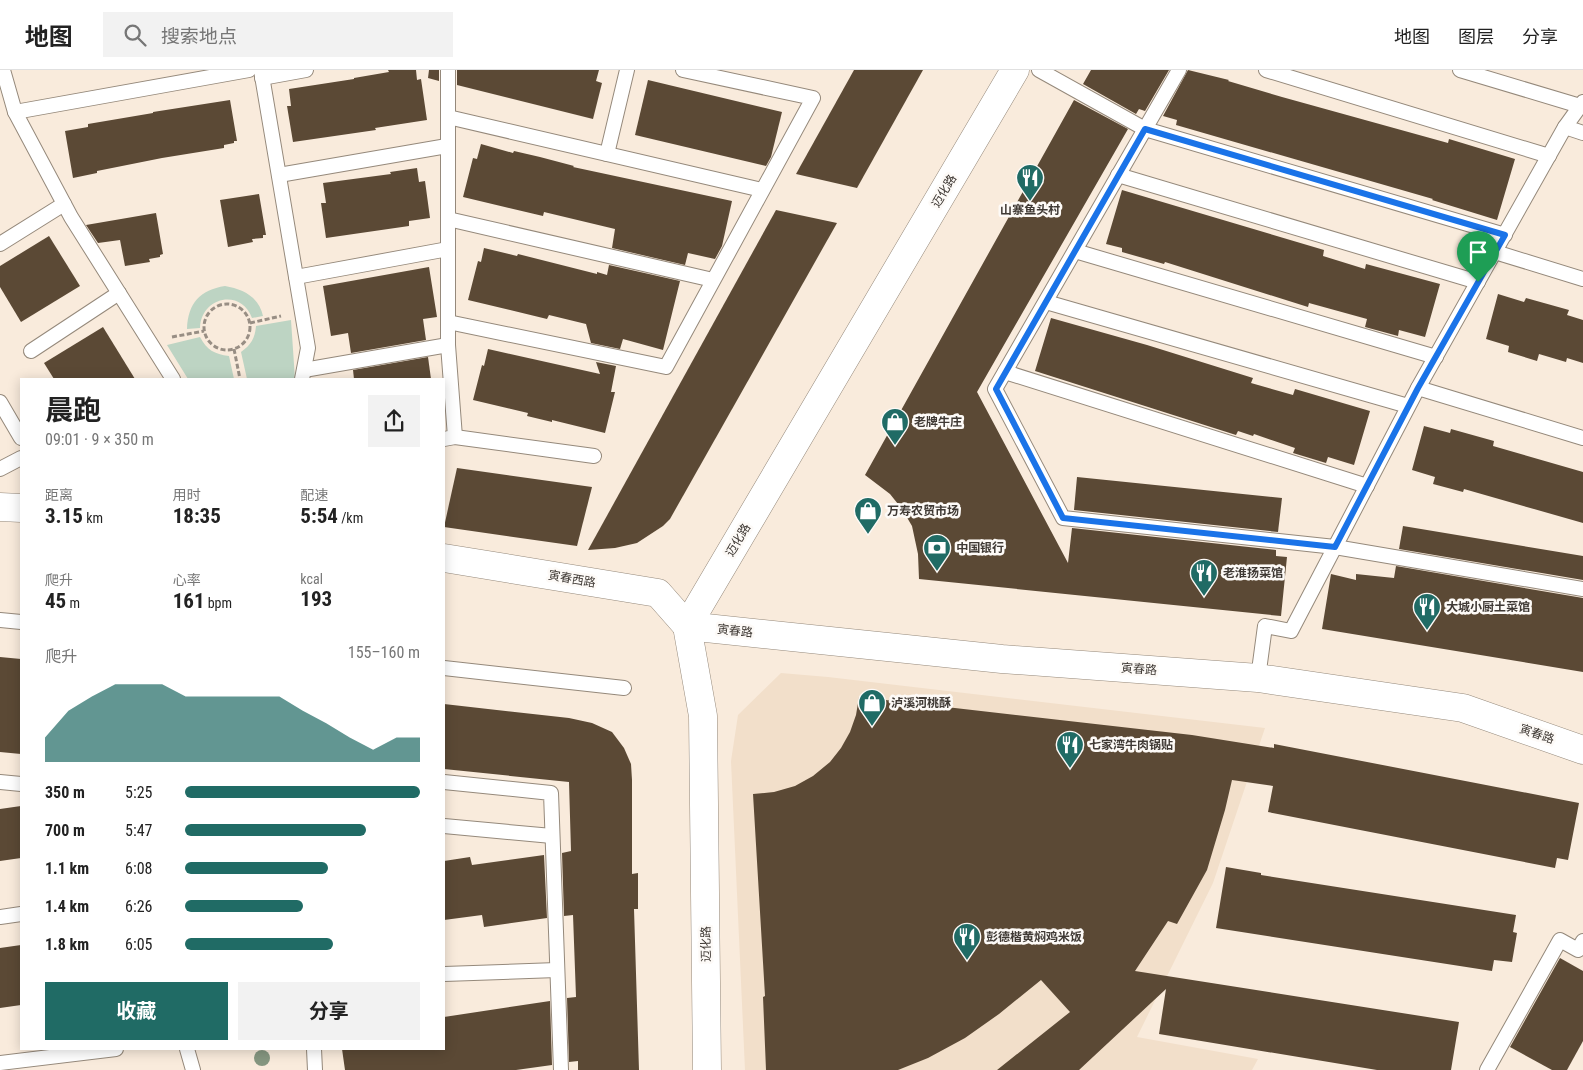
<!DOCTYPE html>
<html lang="zh">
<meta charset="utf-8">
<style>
body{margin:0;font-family:"Roboto Condensed","Noto Sans SC",sans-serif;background:#f2f2f2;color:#222;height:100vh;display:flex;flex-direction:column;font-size:19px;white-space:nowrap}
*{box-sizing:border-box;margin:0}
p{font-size:16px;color:#767676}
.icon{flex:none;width:28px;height:28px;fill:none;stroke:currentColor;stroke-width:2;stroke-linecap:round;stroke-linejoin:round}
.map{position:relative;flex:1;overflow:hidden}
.details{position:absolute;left:20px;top:308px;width:425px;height:672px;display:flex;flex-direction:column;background:#fff;border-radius:0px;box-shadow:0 2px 12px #0003}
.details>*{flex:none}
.pin{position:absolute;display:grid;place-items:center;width:42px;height:42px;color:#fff;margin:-51px -21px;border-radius:50% 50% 50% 0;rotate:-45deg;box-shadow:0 0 5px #0007}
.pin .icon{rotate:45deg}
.round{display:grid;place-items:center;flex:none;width:52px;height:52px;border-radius:0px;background:#f2f2f2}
.summary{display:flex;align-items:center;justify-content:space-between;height:85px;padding:0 25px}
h1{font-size:28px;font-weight:700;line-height:38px}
.stats{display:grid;grid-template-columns:repeat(3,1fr);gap:8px;height:85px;padding:5px 25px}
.stats div{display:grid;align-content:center}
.stats b{font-size:21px;font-weight:700}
.stats small{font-size:14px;font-weight:400}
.stats p{font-size:14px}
.chart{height:140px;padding:10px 25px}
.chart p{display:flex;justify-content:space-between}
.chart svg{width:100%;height:90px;margin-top:5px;fill:#206b65;opacity:.7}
.primary-button{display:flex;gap:10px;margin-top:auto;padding:10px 25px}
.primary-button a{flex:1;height:58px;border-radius:0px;background:#206b65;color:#fff;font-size:20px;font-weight:700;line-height:58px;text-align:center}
.primary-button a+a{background:#f2f2f2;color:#222}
ul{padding:0 25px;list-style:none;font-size:16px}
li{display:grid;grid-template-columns:80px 60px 1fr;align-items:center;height:38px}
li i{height:12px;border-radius:6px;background:#206b65}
header{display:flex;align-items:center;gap:30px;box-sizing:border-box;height:70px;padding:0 25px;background:#fff;border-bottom:1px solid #e0e0e0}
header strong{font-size:24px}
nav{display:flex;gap:28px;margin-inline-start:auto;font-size:18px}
.search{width:350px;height:45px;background:#f2f2f2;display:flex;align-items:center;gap:12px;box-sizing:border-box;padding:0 18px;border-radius:0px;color:#767676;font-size:19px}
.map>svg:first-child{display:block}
.built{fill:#f2dfca}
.green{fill:#bdd4c3}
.building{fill:#5b4935}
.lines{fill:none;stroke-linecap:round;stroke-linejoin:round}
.service-casing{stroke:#95897b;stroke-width:16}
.minor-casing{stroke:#95897b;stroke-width:29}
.tertiary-casing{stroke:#95897b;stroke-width:29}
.path{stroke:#988e84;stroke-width:3;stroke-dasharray:5 2.5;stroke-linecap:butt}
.service{stroke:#fff;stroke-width:14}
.minor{stroke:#fff;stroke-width:28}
.tertiary{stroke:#fff;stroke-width:28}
.tree{fill:#869781}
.route-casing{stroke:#fff;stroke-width:10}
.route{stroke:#1a73e8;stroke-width:6}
.labels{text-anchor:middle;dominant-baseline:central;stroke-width:5;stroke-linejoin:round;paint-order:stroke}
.street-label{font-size:12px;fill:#3f3934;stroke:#fdfaf7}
.poi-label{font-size:12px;font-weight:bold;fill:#3f3934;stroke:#fdfaf7;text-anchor:start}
</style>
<header>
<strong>地图</strong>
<div class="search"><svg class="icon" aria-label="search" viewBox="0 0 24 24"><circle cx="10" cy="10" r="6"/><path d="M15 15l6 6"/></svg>搜索地点</div>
<nav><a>地图</a><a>图层</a><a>分享</a></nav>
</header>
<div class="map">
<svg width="1583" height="1000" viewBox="0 0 1583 1000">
<rect width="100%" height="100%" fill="#f9ebdc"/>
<path class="built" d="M781,603L828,607L1265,658L1213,813L1137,967L1258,989L1252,1000H745L731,691L738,645Z"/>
<g class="green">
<path d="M225,216C243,219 259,227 263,246L252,248C241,218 201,227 200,258L187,259C188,233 200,220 225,216Z"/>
<path d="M291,250L295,309H247L241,282C251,275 255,268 256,256Z"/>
<path d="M200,267C207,280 214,284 229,286L234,309H188L167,275Z"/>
</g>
<g class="building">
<path d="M388,0H416L417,10L421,9L427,50L375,58L376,60L293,72L287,36H291L289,19L354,9V8L389,2Z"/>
<path d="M429,0H439V11L428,8Z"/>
<path d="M457,0H599L596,11L602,13L593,49L457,15Z"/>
<path d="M854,0H923L857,118L796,104Z"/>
<path d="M1091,0H1169L1145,41L1139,39L1136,44L1083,14Z"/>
<path d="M1188,0L1229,10L1228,11L1282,27L1448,73L1449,69L1515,89L1497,150L1432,130L1433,129L1176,55L1177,50L1163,46Z"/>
<path d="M648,10L782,42L771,87L766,96L635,65Z"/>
<path d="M230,30L237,71H234V73L224,75V78L162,88L97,101V103L73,108L65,61L88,57V54L153,43V42Z"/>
<path d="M1074,30L1128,59L977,322L1068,493L1072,458L1276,480V486L1287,487L1281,546L919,509L918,484L912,456L902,439L890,424L865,405Z"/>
<path d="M481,74L513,83L514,81L540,87L574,96L573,97L732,131L722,176L715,189L688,183L685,195L612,178L615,159L544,142L543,146L463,127L473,88L477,89Z"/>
<path d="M417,98L419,112L425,111L430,148L409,151V156L326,168L321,133H326L323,113L391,104L390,102Z"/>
<path d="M1122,120L1324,180L1323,186L1365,199L1366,194L1440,214L1425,267L1399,260L1398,266L1365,257L1367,249L1309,233L1308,237L1165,192L1164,194L1122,182V178L1106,174Z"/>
<path d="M259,124L266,165H263V168L252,169L253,172L228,177L220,130Z"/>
<path d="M776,140L837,153L670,449L663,456L637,473L615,478L588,480Z"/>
<path d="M156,143L163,184L160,185V187L149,189L150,192L125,196L120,170L98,173L86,155Z"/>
<path d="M49,166L80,216L21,252L0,217V196Z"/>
<path d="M484,178L517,186L518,184L597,204V202L607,205L609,195L680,211L663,280L623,269L620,279L591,273L586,254L549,245L547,249L468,230L478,191L481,192Z"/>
<path d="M429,197L437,247L423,249L426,270L351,283L348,263L331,266L323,216Z"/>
<path d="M1498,224L1524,232L1526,228L1569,240L1567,245L1583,250V293L1567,288L1566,292L1539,284L1537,291L1508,282L1509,276L1486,269Z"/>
<path d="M1051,248L1147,275L1253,308L1251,313L1293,325L1295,319L1370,341L1354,395L1328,387L1326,393L1293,383L1295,378L1254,364L1253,366L1238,361L1236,365L1214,358L1035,301Z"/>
<path d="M103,257L135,309H54L44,293Z"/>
<path d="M488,279L600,304L596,292L616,296L611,322H615L605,363L552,350V352L527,346L528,343L473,330L482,295L484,296Z"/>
<path d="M428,287L431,309H354L353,300Z"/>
<path d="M1424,356L1450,363L1451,359L1494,371L1493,376L1583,402V453L1464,419L1463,422L1433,414L1435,407L1412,400Z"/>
<path d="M457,398L592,417L577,476L444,457Z"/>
<path d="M1077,407L1282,428L1278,462L1074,440Z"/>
<path d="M1403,456L1583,486V510L1399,479Z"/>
<path d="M1396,496L1583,528V602L1322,559L1331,504L1356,510V504L1394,508Z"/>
<path d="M0,587L21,589V684L0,682Z"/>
<path d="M859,627L1192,665L1274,678V674L1579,733L1568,790L1557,788L1555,798L1268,742L1273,716L1232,710L1225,740L1207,800L1177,854L1168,851L1135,901L1459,952L1451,1000H1377L1159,964L1166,919L1079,1000H997L1070,942L1041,910L999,944L965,968L928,988L898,1000H766L763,927L765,926L753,724L774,722L795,716L813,706L830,692L841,678L850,662L856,645Z"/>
<path d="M444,634L569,648L592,653L612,662L624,678L631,694L632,710V804L638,803V839H634L639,1000H578V991L569,992L567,928L576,927L573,845L564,846L562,783L571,781L569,712L444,699Z"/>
<path d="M21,736V788L0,791V739Z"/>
<path d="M544,785L547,848L484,857L482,845L444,850V791L470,787L472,795Z"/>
<path d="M1226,797L1261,803V805L1516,845L1513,862L1517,863L1512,892L1494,890L1492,901L1216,858Z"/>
<path d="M21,875V935L0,938V878Z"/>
<path d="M1560,888L1583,901V971L1567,1000H1552L1510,977Z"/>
<path d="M550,931L552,995L516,1000H345L342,979H444V947Z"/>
</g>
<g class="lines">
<defs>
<g id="service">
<path d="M3,0L15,42L71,147L173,309"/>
<path d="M261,0L308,278L302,309"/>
<path d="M448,0V275L455,367"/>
<path d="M1039,0L1145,59L1505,165"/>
<path d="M1179,0L995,319L1063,448L1335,477L1583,519"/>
<path d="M1266,0L1549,86"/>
<path d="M1460,0L1580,36"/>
<path d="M262,8L306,0"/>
<path d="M15,42L249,0"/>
<path d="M448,47L762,120"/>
<path d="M1565,57L1583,63"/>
<path d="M607,84L627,0"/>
<path d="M279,105L447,76"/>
<path d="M1118,105L1478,212"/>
<path d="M448,149L713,210"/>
<path d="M0,174L64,134"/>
<path d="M1075,181L1436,287"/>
<path d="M1495,182L1583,209"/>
<path d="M296,207L448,179"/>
<path d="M1046,232L1408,336"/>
<path d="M448,252L666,297L813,28L683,0"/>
<path d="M31,281L119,223"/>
<path d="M304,300L448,275"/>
<path d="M1005,302L1367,416"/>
<path d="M1418,318L1583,368"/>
<path d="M0,332L21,368"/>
<path d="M444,369L455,367L594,386"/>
<path d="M0,399L21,388"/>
<path d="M0,550L21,552"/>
<path d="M444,598L624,618"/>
<path d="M1258,608L1265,556L1291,561L1418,318L1565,57L1583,32"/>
<path d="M0,712L21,714"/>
<path d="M444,712L551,723L561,1000"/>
<path d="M444,756L552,766"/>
<path d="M0,847L21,844"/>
<path d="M444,904L557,900"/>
<path d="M187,979L193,1000"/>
<path d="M314,979L315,1000"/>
<path d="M0,993L116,979"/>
<path d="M1487,1000L1560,870L1578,880L1583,871"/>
</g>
<g id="minor">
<path d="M0,437L21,438"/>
<path d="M444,488L658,523L687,556"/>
</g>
<g id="tertiary">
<path d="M687,556L1002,589L1258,608L1463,638L1583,680"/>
<path d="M707,1000L703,646L687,556L1015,0"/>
</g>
</defs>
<use href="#service" class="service-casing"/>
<use href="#minor" class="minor-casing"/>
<use href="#tertiary" class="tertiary-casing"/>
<g class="path">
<circle cx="227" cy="257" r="23"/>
<path d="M250,253L281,246"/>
<path d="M172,267L204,261"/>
<path d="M234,279L240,309"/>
</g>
<use href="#service" class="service"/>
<use href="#minor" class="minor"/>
<use href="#tertiary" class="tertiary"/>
</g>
<circle class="tree" cx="262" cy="988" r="8"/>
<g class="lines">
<defs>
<path id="route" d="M1145,59L1505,165L1418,318L1335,477L1063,448L996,319Z"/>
</defs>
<use href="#route" class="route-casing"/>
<use href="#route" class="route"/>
</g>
<defs>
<symbol id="restaurant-pin" viewBox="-11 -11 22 30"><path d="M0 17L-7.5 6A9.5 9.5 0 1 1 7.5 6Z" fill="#206b65" stroke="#fdfaf7"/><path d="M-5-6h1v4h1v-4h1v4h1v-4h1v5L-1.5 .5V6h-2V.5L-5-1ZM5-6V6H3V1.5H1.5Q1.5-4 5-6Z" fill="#fff"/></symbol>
<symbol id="shop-pin" viewBox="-11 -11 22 30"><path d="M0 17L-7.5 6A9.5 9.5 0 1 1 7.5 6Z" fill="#206b65" stroke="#fdfaf7"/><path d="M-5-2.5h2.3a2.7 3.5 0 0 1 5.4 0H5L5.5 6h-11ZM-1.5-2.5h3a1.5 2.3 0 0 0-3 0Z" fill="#fff"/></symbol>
<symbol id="bank-pin" viewBox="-11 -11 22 30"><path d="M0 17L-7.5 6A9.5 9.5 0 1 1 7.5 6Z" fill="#206b65" stroke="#fdfaf7"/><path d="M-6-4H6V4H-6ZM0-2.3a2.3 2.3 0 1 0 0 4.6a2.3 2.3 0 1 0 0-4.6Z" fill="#fff"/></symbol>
</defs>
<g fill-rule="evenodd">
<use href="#restaurant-pin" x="1014" y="92" width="32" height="43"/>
<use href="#shop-pin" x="879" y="336" width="32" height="43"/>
<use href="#shop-pin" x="852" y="425" width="32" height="43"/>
<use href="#bank-pin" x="921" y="462" width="32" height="43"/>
<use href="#restaurant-pin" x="1188" y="487" width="32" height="43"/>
<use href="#restaurant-pin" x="1411" y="521" width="32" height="43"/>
<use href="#shop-pin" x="856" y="617" width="32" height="43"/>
<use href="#restaurant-pin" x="1054" y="659" width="32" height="43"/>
<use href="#restaurant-pin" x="951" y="851" width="32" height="43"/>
</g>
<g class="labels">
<g class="street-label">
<text transform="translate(944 121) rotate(-59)">迈化路</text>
<text transform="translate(738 470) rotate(-59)">迈化路</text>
<text transform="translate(572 509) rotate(10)">寅春西路</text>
<text transform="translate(735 561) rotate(6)">寅春路</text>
<text transform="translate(1139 599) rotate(4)">寅春路</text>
<text transform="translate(1537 664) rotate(19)">寅春路</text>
<text transform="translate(706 874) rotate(-91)">迈化路</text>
</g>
<g class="poi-label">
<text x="1030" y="140" text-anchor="middle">山寨鱼头村</text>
<text x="914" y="352">老牌牛庄</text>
<text x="887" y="441">万寿农贸市场</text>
<text x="956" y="478">中国银行</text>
<text x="1223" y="503">老淮扬菜馆</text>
<text x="1446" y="537">大城小厨土菜馆</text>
<text x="891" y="633">泸溪河桃酥</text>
<text x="1089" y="675">七家湾牛肉锅贴</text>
<text x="986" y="867">彭德楷黄焖鸡米饭</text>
</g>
</g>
</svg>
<div class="pin" style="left:1478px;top:212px;background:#1e9e55"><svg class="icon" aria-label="arrive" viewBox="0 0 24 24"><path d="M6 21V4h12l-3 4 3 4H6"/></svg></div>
<section class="details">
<div class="summary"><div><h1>晨跑</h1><p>09:01 · 9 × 350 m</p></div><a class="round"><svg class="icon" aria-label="share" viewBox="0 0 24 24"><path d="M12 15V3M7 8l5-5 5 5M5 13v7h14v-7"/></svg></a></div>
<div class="stats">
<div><p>距离</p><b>3.15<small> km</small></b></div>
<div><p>用时</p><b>18:35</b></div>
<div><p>配速</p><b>5:54<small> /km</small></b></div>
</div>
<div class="stats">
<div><p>爬升</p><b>45<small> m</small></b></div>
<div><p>心率</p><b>161<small> bpm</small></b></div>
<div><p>kcal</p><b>193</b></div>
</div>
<div class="chart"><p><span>爬升</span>155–160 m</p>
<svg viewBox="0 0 160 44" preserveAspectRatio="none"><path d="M0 44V32L10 19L20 12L30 6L40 6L50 6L60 12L70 12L80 12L90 12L100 12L110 19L120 25L130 32L140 38L150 32L160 32V44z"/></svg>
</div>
<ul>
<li><b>350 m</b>5:25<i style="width:100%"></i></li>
<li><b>700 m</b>5:47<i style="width:77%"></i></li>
<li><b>1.1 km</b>6:08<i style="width:61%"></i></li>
<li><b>1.4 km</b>6:26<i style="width:50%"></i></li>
<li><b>1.8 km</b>6:05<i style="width:63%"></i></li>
</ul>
<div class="primary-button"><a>收藏</a><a>分享</a></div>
</section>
</div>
